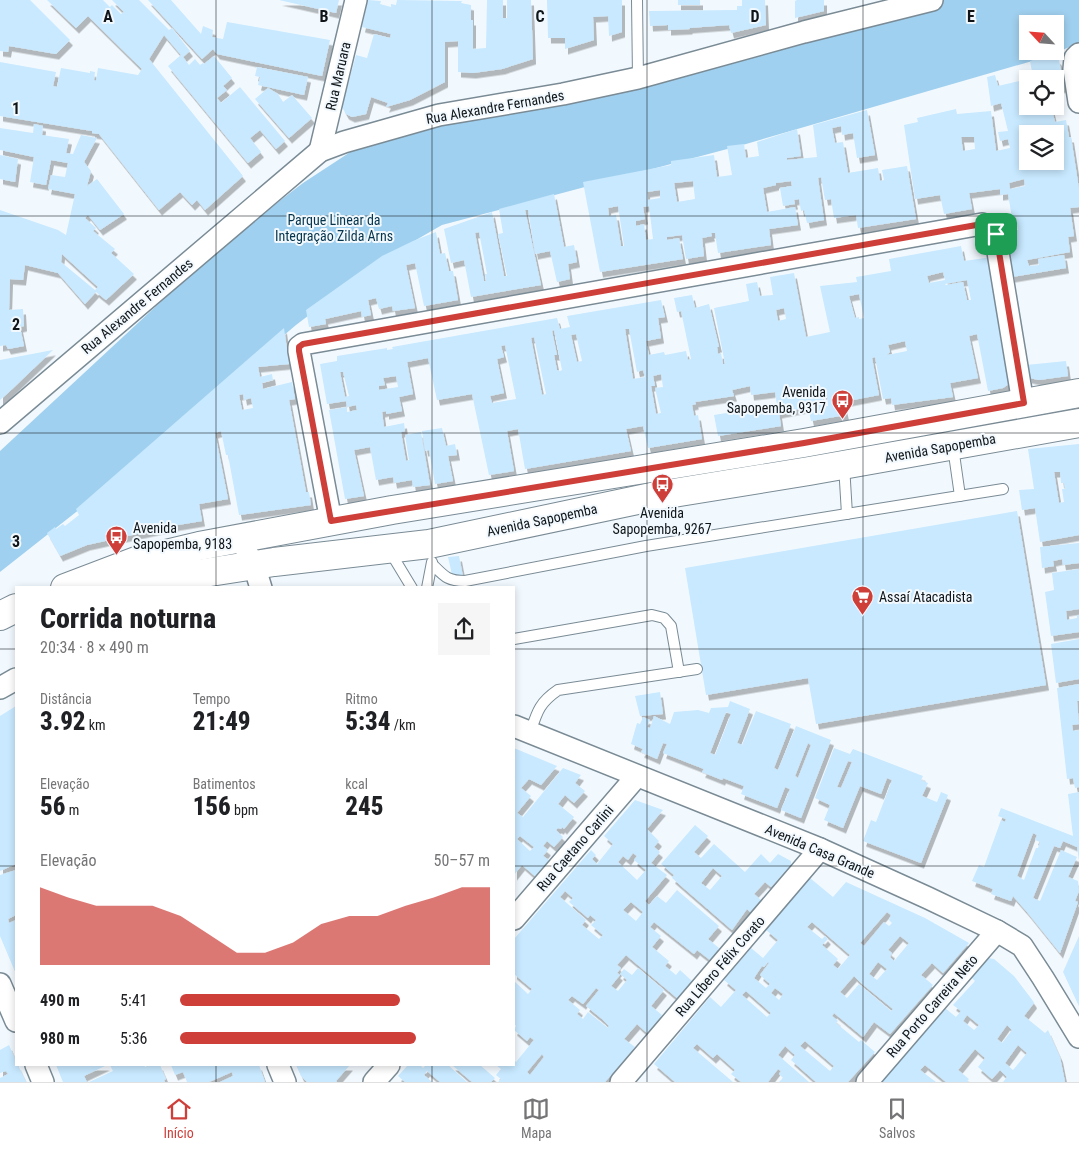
<!DOCTYPE html>
<html lang="pt">
<meta charset="utf-8">
<style>
body{margin:0;font-family:"Roboto Condensed",sans-serif;background:#f6f6f6;color:#202124;height:100vh;display:flex;flex-direction:column;font-size:19px;white-space:nowrap}
*{box-sizing:border-box;margin:0}
p{font-size:16px;color:#757577}
.icon{flex:none;width:28px;height:28px;fill:none;stroke:currentColor;stroke-width:2;stroke-linecap:round;stroke-linejoin:round}
.map{position:relative;flex:1;overflow:hidden}
.details{position:absolute;left:15px;top:586px;width:500px;height:480px;display:flex;flex-direction:column;background:#fff;border-radius:0px;box-shadow:0 2px 8px #0003}
.details>*{flex:none}
.needle{width:32px;rotate:296deg}
.fabs{position:absolute;left:1019px;top:15px;display:grid;gap:10px}
.fabs a{display:grid;place-items:center;width:45px;height:45px;border-radius:0px;background:#fff;box-shadow:0 2px 8px #0003;font-size:25px}
.pin{position:absolute;display:grid;place-items:center;width:42px;height:42px;color:#fff;margin:-21px;border-radius:10px;box-shadow:0 2px 8px #0006}
.round{display:grid;place-items:center;flex:none;width:52px;height:52px;border-radius:0px;background:#f6f6f6}
.summary{display:flex;align-items:center;justify-content:space-between;height:85px;padding:0 25px}
h1{font-size:28px;font-weight:800;line-height:38px}
.figures{display:grid;grid-template-columns:repeat(3,1fr);gap:8px;height:85px;padding:5px 25px}
.figures div{display:grid;align-content:center}
.figures b{font-size:25px;font-weight:800}
.figures small{font-size:14px;font-weight:400}
.figures p{font-size:14px}
.chart{height:140px;padding:10px 25px}
.chart p{display:flex;justify-content:space-between}
.chart svg{width:100%;height:90px;margin-top:5px;fill:#ce3f3a;opacity:.7}
ul{padding:0 25px;list-style:none;font-size:16px}
li{display:grid;grid-template-columns:80px 60px 1fr;align-items:center;height:38px}
li i{height:12px;border-radius:6px;background:#ce3f3a}
.dock{display:flex;justify-content:space-around;align-items:center;height:70px;border-top:1px solid #e0e0e0;background:#fff;font-size:14px;color:#757577}
.dock a{display:grid;justify-items:center;gap:2px}
.dock .selected{color:#ce3f3a}
.map>svg:first-child{display:block}
.green{fill:#a0d0ef;fill-rule:evenodd}
.building{fill:#c8e9ff;fill-rule:evenodd;filter:url(#shadow)}
.lines{fill:none;stroke-linecap:round;stroke-linejoin:round}
.lane-casing{stroke:#7a8b95;stroke-width:12}
.street-casing{stroke:#7a8b95;stroke-width:24}
.secondary-casing{stroke:#7a8b95;stroke-width:30}
.lane{stroke:#fff;stroke-width:10}
.street{stroke:#fff;stroke-width:21}
.secondary{stroke:#fff;stroke-width:28}
.route-casing{stroke:#fff;stroke-width:10}
.route{stroke:#ce3f3a;stroke-width:6}
.grid{fill:none;stroke:#0f1519;stroke-width:1;stroke-opacity:0.55}
.labels{text-anchor:middle;dominant-baseline:central;stroke-width:4;stroke-linejoin:round;paint-order:stroke}
.street-label{font-size:14px;fill:#0f1519;stroke:#f2f9fe}
.park-label{font-size:14px;fill:#05344c;stroke:#f2f9fe}
.poi-label{font-size:14px;fill:#0f1519;stroke:#f2f9fe;text-anchor:start}
.grid-label{font-size:16px;text-anchor:middle;font-weight:bold;fill:#0f1519;stroke:#f2f9fe;stroke-width:4;stroke-linejoin:round;paint-order:stroke}
</style>
<div class="map">
<svg width="1079" height="1082" viewBox="0 0 1079 1082">
<defs>
<filter id="shadow"><feDropShadow dx="3" dy="5.5" stdDeviation="0" flood-color="#0004"/></filter>
</defs>
<rect width="100%" height="100%" fill="#f2f9fe"/>
<path class="green" d="M942,0H1079V43L1046,57L746,144L442,225L383,259L296,325L85,505L0,572V451L222,245L303,183L358,147L415,129ZM1028,24H1055V51H1028Z"/>
<g class="building">
<path d="M0,0H30L70,40L56,54L9,46L8,52L0,51Z"/>
<path d="M47,0H103L110,7L112,5L121,14L124,12L112,0H139L169,30L172,28L190,51L183,57L189,65L195,59L200,65L203,63L204,64L214,56L232,78L223,86L227,90L217,98L221,103L240,87L285,141L276,149L260,130L250,138L261,152L248,163L168,66L181,55L164,35L149,59L243,176L205,210L197,200L192,205L180,192L159,210L99,134L92,133V131L0,116V62L56,72L53,86L57,87L61,68L90,73V71L95,72L94,80L96,81L98,68L138,75L142,69L88,16L76,28Z"/>
<path d="M148,0H171L201,34L203,26L213,30L212,37L223,39L227,22L330,40L322,76L217,54L213,49L202,59Z"/>
<path d="M279,0H339L336,13Z"/>
<path d="M368,0L381,1L380,4L391,7V4L396,5L397,0L462,1L461,3L471,5V20H473V49L486,48L487,0H503V18H507V0H531L533,59L502,69L473,73L458,72V41L445,42V82L410,100L386,107L388,103L371,97L366,114L352,117L346,114L342,107L356,55L367,58L374,34L390,38L391,34L362,27Z"/>
<path d="M547,0H622V32L609,36L608,16L593,17L594,40L565,49V38H548Z"/>
<rect x="678" y="0" width="22" height="5"/>
<path d="M742,0H765L766,25L731,33L729,25L689,28L690,29L668,30V25L650,26L649,11L737,10V6H742Z"/>
<path d="M797,0H824V11L795,18V1Z"/>
<path d="M1050,54L1059,60L1064,87L1055,89V79H1030L1033,77L1030,61Z"/>
<path d="M257,67L308,77L304,95L258,85L260,77L255,76Z"/>
<path d="M995,75L998,86L1028,79V106H1051L1055,122L1066,120L1069,137H1071L1079,189V207L1070,208L1074,236L1068,237L1070,252L1027,260L1029,266L1039,265L1038,259L1064,255L1066,268L1012,277L1005,231L1018,230L1016,217L1012,218L1008,194L1000,195V189L969,193L972,209L944,214L940,195L915,199L904,125L918,122L917,118L956,109L957,114L991,111L996,151L1010,148L1008,139L1000,141L998,132L1008,131L1001,103L991,106L987,77ZM1028,134H1055V161H1028ZM961,137H974L975,149L963,151ZM1024,179L1025,186L1010,189L1009,183Z"/>
<path d="M268,88L278,94L283,102L292,95L312,118L289,138L255,99Z"/>
<path d="M867,110L875,155L857,158L853,133L842,135L841,126L832,128L835,143L843,142L848,173L878,168L880,181L884,180L882,170L907,166L916,219L858,228L856,215L834,218L831,199L825,200L821,177L818,178L824,220L807,223L804,210L801,211L799,199L794,200L795,204L783,206L780,188L792,186L791,181L776,183V185L763,188L767,212L795,207L798,225L769,229L771,245L718,253L715,233H711L712,236L702,238L704,256L686,259L682,235L667,237V240L679,238L683,259L600,272L583,182L671,165V161L714,155L717,177L732,175L727,146L744,144L746,158L759,156L757,142L797,129L801,156L787,158V160L817,157L813,125ZM693,181L695,199L677,202L674,183ZM660,190V198L648,200L647,192ZM618,206L624,246H621L616,215L609,216L608,208ZM649,206L653,239L646,240L644,224L636,226V221L645,219L643,207Z"/>
<path d="M34,124L43,126L42,135L69,139L66,153L73,154L81,135L97,138L84,162L91,171L87,186L97,179L124,214L100,230L88,215L85,218L96,228L93,231L115,249L111,253L134,274L106,300L96,292L85,304L58,273L25,265L23,280L10,279L9,310L23,309L24,326L20,327L24,346L8,349L6,345L0,346V210L58,230L66,235L75,194L48,189L51,175L65,177L68,163L51,160L46,185L30,182L34,157L0,150V128L33,133ZM62,254L98,287L95,290L61,262Z"/>
<path d="M0,155L18,159L15,182L0,179Z"/>
<path d="M554,194L564,247L574,245L577,262L568,264L570,279L557,282L550,251L535,254L528,210H525L541,285L471,297L464,260L451,263L444,229L492,212L504,276H507L498,234L503,233L499,209ZM479,232L487,274H485L486,281H484L475,233Z"/>
<path d="M436,232L440,254L445,253L449,271H453L458,300L424,306L415,263L406,265L415,308L393,311L392,306L379,309L376,298L368,300L371,315L362,317L361,311L325,319L326,324L309,327L306,310L382,256L413,241Z"/>
<path d="M961,246L964,261L992,257L1013,381L1003,388L988,391L977,334L969,336L978,378L950,383L953,397L892,405L891,398L883,399L875,357L872,358L879,395L843,402L846,415L811,421L808,407L804,408L779,413L781,426L718,436L714,415L777,405L775,392L751,395L750,386L732,390L734,396L695,402L696,404L692,405L694,416L698,415L702,439L648,448L643,426L626,429L631,451L525,469L518,429L507,431L514,471L489,475L472,394L437,400L428,358L407,362L413,394L399,397L402,411L386,414V411L382,412L384,427L404,423L405,431L401,432L406,461L409,460L405,435L421,432L430,485L413,487L412,480L394,483L393,477L376,480L370,447L354,450L364,496L345,499L329,410L347,407V412L357,410L356,405L347,407L346,401L327,404L320,364L337,361V356L387,348V350L393,349L392,347L557,318L560,329L570,327L567,316L661,300L665,317L658,318L661,338L646,341L649,355L664,352L665,355L686,351L688,360L691,359L681,311L677,312L674,298L692,295L695,308L709,304L719,347H717L718,354L721,353L723,364H725L714,308L749,301L746,284L757,282L760,296L773,295L770,277L794,273L806,337L830,332L820,286L857,282L856,277L891,271L889,259ZM943,272L945,280L929,283L927,276ZM967,280L971,300H967L963,282L946,285L945,284ZM859,294L864,318L859,319V317L855,318L849,296ZM784,308L786,319L778,321L776,310ZM625,329H629L637,372L643,370L645,377L633,379ZM554,330L562,370L560,371L557,370L554,355H557L552,331ZM576,334L582,361L577,362L571,335ZM534,337L546,394L542,395L531,338ZM905,341L907,351L887,355L890,352L888,345ZM505,345L516,399L492,403L490,396L504,393L497,359L504,357L501,346ZM340,372H343L349,396L345,397ZM661,374L663,387L655,388L661,413L656,414L651,386H655L653,376ZM396,376L398,387L379,390V386L385,385L383,378ZM819,391H822L823,394H827L828,406H824L821,394L819,395Z"/>
<path d="M284,328L289,364L258,367L260,377L272,374L273,380L262,383L263,389L292,382L295,399L289,400L306,492H309L311,505L239,515L228,455H226L221,431L215,433L228,499L199,504L202,521L178,525L87,545L60,556L47,533L55,527L56,529L63,524L65,526L79,515L76,509ZM243,394L244,400L251,398L253,408L242,410L239,395Z"/>
<path d="M53,350L8,393L0,400V360Z"/>
<path d="M1066,361L1068,376L1039,380L1029,378L1026,365Z"/>
<path d="M442,428L446,446L455,444L457,455L448,456L453,481L435,484L429,450L425,451L422,431Z"/>
<path d="M1079,444V535L1040,542L1035,508L1022,510L1019,490L1034,489L1028,449ZM1054,472H1060L1061,483H1064L1065,489H1062L1064,502L1059,503Z"/>
<path d="M1017,511L1046,685L816,724L808,678L706,695L685,568Z"/>
<path d="M1079,543V563L1063,565L1062,559L1053,561L1054,566L1042,568L1040,547Z"/>
<path d="M459,556L463,577L453,579L448,557Z"/>
<path d="M1079,569V609L1066,611L1067,620L1077,618V615H1079V632L1051,636L1045,592L1054,590L1052,573Z"/>
<path d="M1079,639V679L1056,683L1051,644Z"/>
<path d="M1079,684V701H1077L1079,724L1072,725L1073,731L1079,730V787L1075,788L1073,778L1067,779L1057,688Z"/>
<path d="M660,692L663,714L640,716L635,696Z"/>
<path d="M730,701L750,709L737,743L742,745L756,711L791,724L774,768L778,770L796,726L831,740L801,818L781,810L790,789L785,787L777,808L741,794L744,786L723,778L722,780L702,772L704,769L663,753L667,744L663,743L657,759L641,752L643,749L631,744L637,723L640,724L643,717L650,720L647,727L650,728L654,716L670,724L674,712L698,710L709,713L711,708L728,707ZM726,712L731,714L715,755L710,753ZM808,743L811,745L798,778L795,776Z"/>
<path d="M16,706V864L0,871V716Z"/>
<path d="M514,748L557,766L541,785L529,779L521,788L531,796L517,813L523,817L563,768L581,775L575,783L585,791L574,803L565,795L558,804L574,817L564,829L562,827L561,829L558,828L556,830L563,837L554,847L547,841L543,846L548,850L543,856L549,860L536,877L522,865L514,875ZM520,836L534,847L530,851L517,839Z"/>
<path d="M834,748L850,754L853,749L923,776L921,780L928,783L922,796L937,802L941,792L948,795L921,863L863,841L871,820L876,822L892,780L887,778L881,794L860,786L843,828L824,820L830,805L815,798ZM848,761L852,762L841,788L837,787Z"/>
<path d="M1079,792V861L1077,847L1063,841L1060,848L1054,846L1033,898L1040,901L1061,850L1077,857L1068,877L1078,881L1079,891L1075,901L1078,902L1060,953L1027,912L1013,896L1011,901L991,894L993,889L972,881L979,865L984,867L1001,820L1005,822L1006,819L998,816L1001,808L1073,836L1068,794ZM1033,833L1037,835L1035,840L1040,842L1038,848H1036L1024,880L1017,876Z"/>
<path d="M635,800L663,810L647,829L659,841L654,847L660,852L651,863L667,875L645,901L649,905L657,896L666,903L677,890L719,926L708,939L719,948L710,960L697,950L694,954L654,922L650,927L661,936L652,947L669,961L665,966L676,975L680,970L692,981L677,998L626,955L617,965L621,968L617,973L620,975L611,986L618,991L627,980L620,974L624,969L632,975L638,968L664,990L651,1006L662,1015L647,1033L637,1024L624,1039L635,1047L605,1082H498L501,1079L496,1075L501,1069L496,1065H514V1060L516,1062L534,1040L530,1037L527,1041L514,1030L516,1026L514,1023V981L528,994L532,989L514,974V939L591,850L596,855L592,859L597,864L613,844L604,836ZM633,853L637,856L634,860L646,870L637,880L618,862L623,856L628,860ZM565,891L573,898L569,902L588,918L590,915L596,920L591,925L603,935L599,939L582,925L586,920L560,897ZM631,902L643,912L636,921L623,910ZM596,988L599,990L586,1006L602,1019L609,1026L608,1028L588,1012L583,1019L577,1014L580,1010L568,1000L572,996L583,1004ZM542,1054L544,1057L530,1075L527,1072Z"/>
<path d="M695,825L708,836L694,852L701,858L714,844L745,872L761,854L770,863L778,854L791,861V865L771,887L765,882L754,894L761,900L750,912L747,909L732,930L672,878L674,875L661,864ZM713,868L722,876L710,890L701,883Z"/>
<path d="M16,870V915L8,919L9,923L16,920V974L0,936V875Z"/>
<path d="M810,878L833,897L846,882L925,918L969,943L943,973L932,963L921,975L933,985L890,1034L874,1022L863,1037L834,1013L832,1016L838,1021L836,1023L859,1042L861,1040L875,1052L848,1082H816L791,1060L795,1055L785,1046L778,1055L809,1082H779L783,1078L779,1074L781,1071L778,1069L768,1082H741L731,1074L735,1070L717,1054L713,1058L697,1044L693,1048L733,1082H675L654,1064L710,997L721,1007L736,990L724,980L751,948L763,958L778,940L766,930ZM887,912L891,915L889,920L892,923L889,926L884,922L864,946L860,943ZM812,922L850,955L838,969L833,965L838,959L822,945L828,939L825,936L822,939L807,927ZM900,936L909,943L894,961L890,957L892,953L888,950ZM768,962L769,963L760,975L770,984L766,988L754,978L762,966L764,967ZM878,962L887,969L877,980L869,974ZM854,976L861,983L893,1009L891,1011L859,984L847,998L840,992ZM775,988L783,994L779,1000L771,993ZM746,991L771,1013L767,1017L742,995ZM805,1041L834,1066L830,1071L800,1046Z"/>
<path d="M1079,936V1006L1063,972Z"/>
<path d="M988,958L994,959L1014,976L1033,1001L1034,1003L1024,1016L1045,1033L1048,1030L1060,1057L1065,1082H1003L1007,1077L1000,1070L992,1079L978,1067L985,1058L975,1049L958,1070L969,1079L967,1081L969,1082H946L925,1065L920,1070L936,1082H882L945,1008L956,1017L961,1011L953,1005L975,981L971,977ZM967,1015L979,1025L974,1030L963,1021ZM1007,1025L1012,1030L1002,1043L997,1039ZM1018,1045L1027,1053L1013,1070L1005,1063Z"/>
<path d="M9,1045L16,1061V1065H18L26,1082H0V1078L8,1074L6,1071L0,1073V1050Z"/>
<path d="M56,1065H107L84,1076L87,1082H63Z"/>
<path d="M110,1065H144L145,1067L149,1065H160L166,1079L164,1080L165,1082H89L113,1071Z"/>
<path d="M171,1065H259L265,1082H220L233,1076L232,1072L209,1082H187L183,1072L175,1075Z"/>
<path d="M296,1065H350L336,1081L337,1082H307L301,1076Z"/>
<path d="M408,1065H420L423,1068L426,1065H448L467,1082H440L427,1071L424,1075L432,1082H405L398,1076Z"/>
<path d="M452,1065H480L495,1078L491,1082H472Z"/>
</g>
<g class="lines">
<defs>
<g id="lane">
<path d="M637,0L638,78"/>
<path d="M953,447L960,496"/>
<path d="M844,465L847,514"/>
<path d="M389,550L412,588"/>
<path d="M433,565C445,577 448,581 465,581L646,546L1003,489"/>
<path d="M427,588L432,562"/>
<path d="M514,639L652,615L664,618L671,626L679,672"/>
<path d="M530,733C537,712 539,703 558,690L697,669"/>
</g>
<g id="street">
<path d="M1079,54L1075,58L1074,69L1079,102"/>
<path d="M320,151L356,0"/>
<path d="M0,423L320,151L344,142L439,115L563,94L638,78L804,32L932,0"/>
<path d="M331,521L299,351V347L303,344L982,224L990,227L995,234L1023,403"/>
<path d="M247,553L254,565L261,588"/>
<path d="M0,688L16,679"/>
<path d="M514,726L820,849L928,898L997,931L1022,946L1043,978L1079,1037"/>
<path d="M514,919L637,776"/>
<path d="M0,984L16,1021"/>
<path d="M36,1065L43,1082"/>
<path d="M278,1065L285,1082"/>
<path d="M374,1082L389,1065"/>
<path d="M621,1082L820,849"/>
<path d="M867,1082L997,931"/>
</g>
<g id="secondary">
<path d="M100,578L146,582L274,562L429,544L661,495L809,471L1079,423"/>
<path d="M65,588L136,561L199,546L392,510L804,443L1079,393"/>
<path d="M0,616L16,608"/>
</g>
</defs>
<use href="#lane" class="lane-casing"/>
<use href="#street" class="street-casing"/>
<use href="#secondary" class="secondary-casing"/>
<use href="#lane" class="lane"/>
<use href="#street" class="street"/>
<use href="#secondary" class="secondary"/>
</g>
<g class="lines">
<defs>
<path id="route" d="M982,224L990,227L996,234L1024,403L804,443L331,521L299,351V347L303,344Z"/>
</defs>
<use href="#route" class="route-casing"/>
<use href="#route" class="route"/>
</g>
<path class="grid" d="M216,0V588M432,0V588M647,0V1082M863,0V1082M0,216H1079M0,433H1079M0,649H16M514,649H1079M0,866H16M514,866H1079M216,1065V1082M432,1065V1082"/>
<defs>
<symbol id="bus-pin" viewBox="-11 -11 22 30"><path d="M0 17L-7.5 6A9.5 9.5 0 1 1 7.5 6Z" fill="#ce3f3a" stroke="#f2f9fe"/><path d="M-5-6H5V4H4V6H2V4H-2V6H-4V4H-5ZM-3.5-4V0h7V-4ZM-3.5 1.2v1.5H-2V1.2ZM2 1.2v1.5H3.5V1.2Z" fill="#fff"/></symbol>
<symbol id="supermarket-pin" viewBox="-11 -11 22 30"><path d="M0 17L-7.5 6A9.5 9.5 0 1 1 7.5 6Z" fill="#ce3f3a" stroke="#f2f9fe"/><path d="M-6-5.5h2.5l.6 2H6L4.5 2H-2.5L-4.4-4H-6ZM-1.5 3.2a1.3 1.3 0 1 0 .1 0ZM3 3.2a1.3 1.3 0 1 0 .1 0Z" fill="#fff"/></symbol>
</defs>
<g fill-rule="evenodd">
<use href="#bus-pin" x="830" y="388" width="25" height="34"/>
<use href="#bus-pin" x="650" y="472" width="25" height="34"/>
<use href="#bus-pin" x="104" y="524" width="25" height="34"/>
<use href="#supermarket-pin" x="850" y="584" width="25" height="34"/>
</g>
<g class="labels">
<g class="street-label">
<text transform="translate(338 76) rotate(-77)">Rua Maruara</text>
<text transform="translate(495 107) rotate(-10)">Rua Alexandre Fernandes</text>
<text transform="translate(137 306) rotate(-40)">Rua Alexandre Fernandes</text>
<text transform="translate(940 448) rotate(-10)">Avenida Sapopemba</text>
<text transform="translate(542 520) rotate(-12)">Avenida Sapopemba</text>
<text transform="translate(575 848) rotate(-49)">Rua Caetano Carlini</text>
<text transform="translate(820 851) rotate(23)">Avenida Casa Grande</text>
<text transform="translate(720 966) rotate(-49)">Rua Líbero Félix Corato</text>
<text transform="translate(932 1006) rotate(-49)">Rua Porto Carreira Neto</text>
</g>
<g class="park-label">
<text x="334" y="220">Parque Linear da<tspan x="334" dy="16">Integração Zilda Arns</tspan></text>
</g>
<g class="poi-label">
<text x="826" y="392" text-anchor="end">Avenida<tspan x="826" dy="16">Sapopemba, 9317</tspan></text>
<text x="662" y="513" text-anchor="middle">Avenida<tspan x="662" dy="16">Sapopemba, 9267</tspan></text>
<text x="133" y="528">Avenida<tspan x="133" dy="16">Sapopemba, 9183</tspan></text>
<text x="879" y="597">Assaí Atacadista</text>
</g>
</g>
<g class="grid-label">
<text x="108" y="22">A</text>
<text x="324" y="22">B</text>
<text x="540" y="22">C</text>
<text x="755" y="22">D</text>
<text x="971" y="22">E</text>
<text x="16" y="114">1</text>
<text x="16" y="330">2</text>
<text x="16" y="547">3</text>
</g>
</svg>
<div class="fabs">
<a><svg class="needle" viewBox="-14 -14 28 28"><path d="M0-13l5 13h-10z" fill="#e53935"/><path d="M0 13l5-13h-10z" fill="#757577"/></svg></a>
<a><svg class="icon" aria-label="locate" viewBox="0 0 24 24"><circle cx="12" cy="12" r="6"/><path d="M12 2v4M12 18v4M2 12h4M18 12h4"/></svg></a>
<a><svg class="icon" aria-label="layers" viewBox="0 0 24 24"><path d="M12 4l9 5-9 5-9-5zM3 14l9 5 9-5"/></svg></a>
</div>
<div class="pin" style="left:996px;top:234px;background:#1e9e55"><svg class="icon" aria-label="arrive" viewBox="0 0 24 24"><path d="M6 21V4h12l-3 4 3 4H6"/></svg></div>
<section class="details">
<div class="summary"><div><h1>Corrida noturna</h1><p>20:34 · 8 × 490 m</p></div><a class="round"><svg class="icon" aria-label="share" viewBox="0 0 24 24"><path d="M12 15V3M7 8l5-5 5 5M5 13v7h14v-7"/></svg></a></div>
<div class="figures">
<div><p>Distância</p><b>3.92<small> km</small></b></div>
<div><p>Tempo</p><b>21:49</b></div>
<div><p>Ritmo</p><b>5:34<small> /km</small></b></div>
</div>
<div class="figures">
<div><p>Elevação</p><b>56<small> m</small></b></div>
<div><p>Batimentos</p><b>156<small> bpm</small></b></div>
<div><p>kcal</p><b>245</b></div>
</div>
<div class="chart"><p><span>Elevação</span>50–57 m</p>
<svg viewBox="0 0 160 44" preserveAspectRatio="none"><path d="M0 44V6L10 11L20 15L30 15L40 15L50 20L60 29L70 38L80 38L90 33L100 24L110 20L120 20L130 15L140 11L150 6L160 6V44z"/></svg>
</div>
<ul>
<li><b>490 m</b>5:41<i style="width:71%"></i></li>
<li><b>980 m</b>5:36<i style="width:76%"></i></li>
</ul>
</section>
</div>
<nav class="dock">
<a class="selected"><svg class="icon" aria-label="home" viewBox="0 0 24 24"><path d="M3 11l9-7 9 7M6 9v11h12V9"/></svg>Início</a>
<a><svg class="icon" aria-label="map" viewBox="0 0 24 24"><path d="M3 6l6-2 6 2 6-2v14l-6 2-6-2-6 2zM9 4v14M15 6v14"/></svg>Mapa</a>
<a><svg class="icon" aria-label="saved" viewBox="0 0 24 24"><path d="M7 4h10v16l-5-4-5 4z"/></svg>Salvos</a>
</nav>
